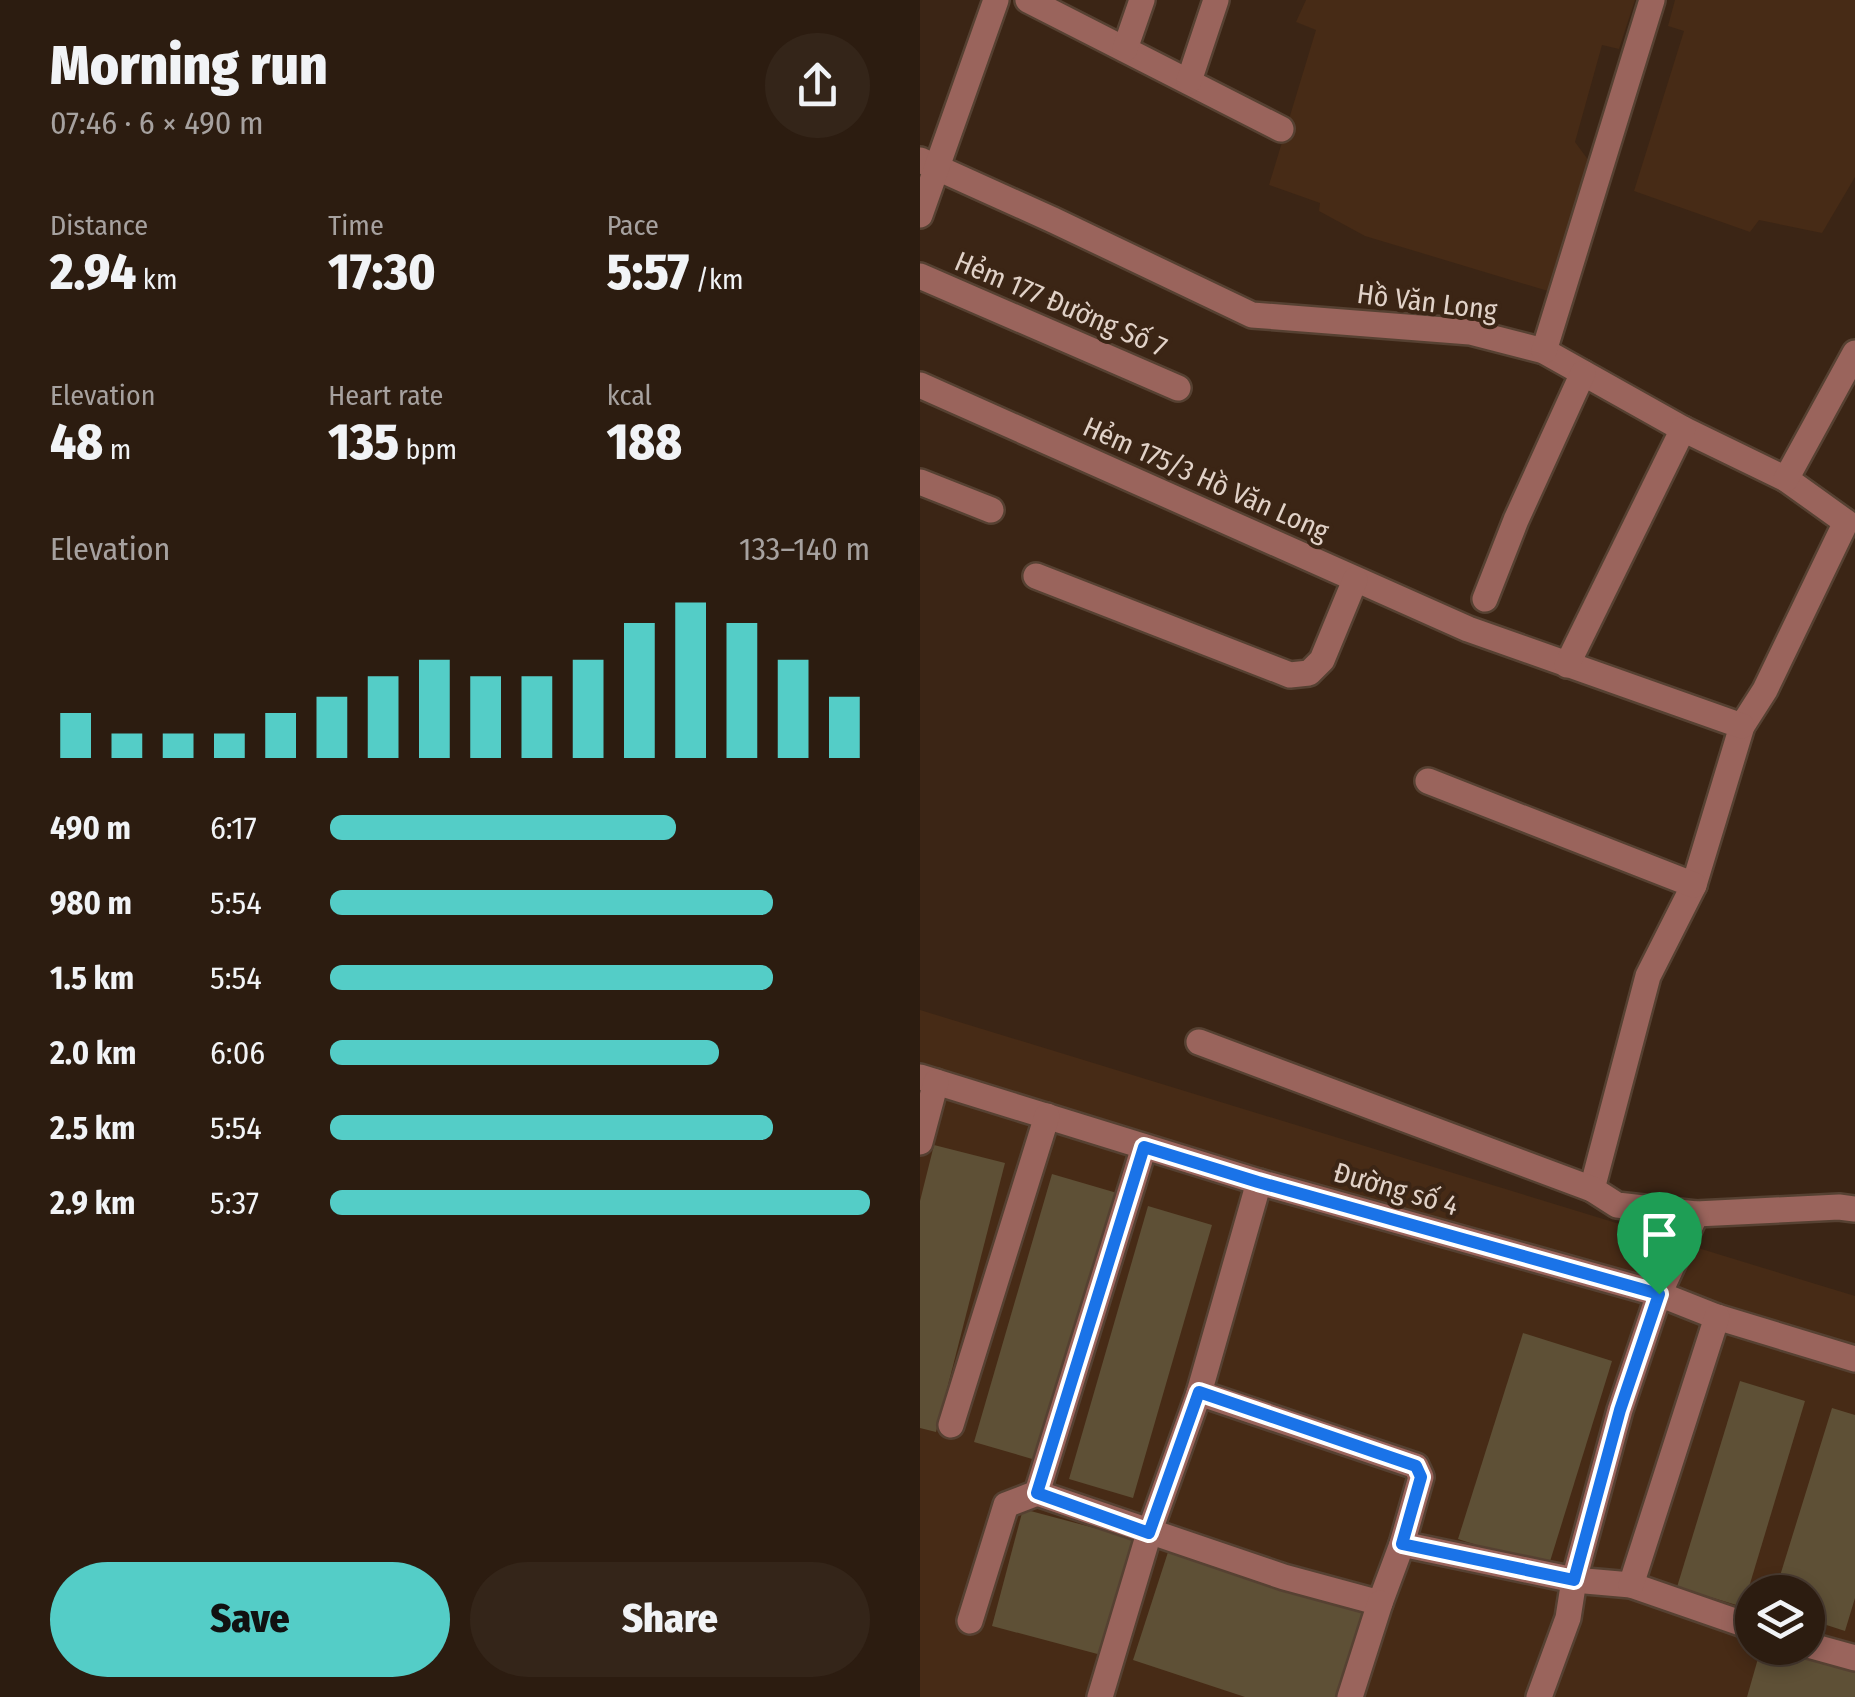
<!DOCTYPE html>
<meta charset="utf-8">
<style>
body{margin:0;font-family:"Fira Sans Condensed",sans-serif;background:#342519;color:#f1f3f6;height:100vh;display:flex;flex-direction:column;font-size:38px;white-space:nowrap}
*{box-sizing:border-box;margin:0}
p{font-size:32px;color:#a6a19f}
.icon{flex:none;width:55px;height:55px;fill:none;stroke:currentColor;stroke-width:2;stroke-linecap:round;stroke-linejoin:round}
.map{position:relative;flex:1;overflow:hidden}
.panel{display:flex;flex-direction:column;background:#2c1c10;width:920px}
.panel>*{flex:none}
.tools{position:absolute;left:815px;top:1575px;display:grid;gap:20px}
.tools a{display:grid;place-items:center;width:90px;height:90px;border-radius:50%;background:#2c1c10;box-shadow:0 5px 15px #0003,0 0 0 2px #483a30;font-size:50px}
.pin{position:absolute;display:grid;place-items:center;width:85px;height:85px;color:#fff;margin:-102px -42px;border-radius:50% 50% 50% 0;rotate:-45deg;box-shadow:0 0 10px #0007}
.pin .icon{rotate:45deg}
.round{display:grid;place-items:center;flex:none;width:105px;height:105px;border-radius:52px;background:#342519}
.overview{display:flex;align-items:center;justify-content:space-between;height:170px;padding:0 50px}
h1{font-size:55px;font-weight:800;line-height:75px}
.figures{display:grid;grid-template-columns:repeat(3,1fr);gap:15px;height:170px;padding:10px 50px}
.figures div{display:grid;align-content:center}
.figures b{font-size:50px;font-weight:800}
.figures small{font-size:28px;font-weight:400}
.figures p{font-size:28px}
.chart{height:280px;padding:20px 50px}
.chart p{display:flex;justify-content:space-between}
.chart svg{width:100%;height:180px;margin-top:10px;stroke:#54cdc7;stroke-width:6}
.button{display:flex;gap:20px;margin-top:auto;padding:20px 50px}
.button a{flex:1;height:115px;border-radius:60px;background:#54cdc7;color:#111;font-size:40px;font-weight:800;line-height:115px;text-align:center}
.button a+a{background:#342519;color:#f1f3f6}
ul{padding:0 50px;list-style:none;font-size:32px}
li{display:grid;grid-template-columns:160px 120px 1fr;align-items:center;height:75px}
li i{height:25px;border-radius:12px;background:#54cdc7}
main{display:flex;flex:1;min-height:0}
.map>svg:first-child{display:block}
.built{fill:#472b16;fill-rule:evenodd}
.building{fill:#5e5036}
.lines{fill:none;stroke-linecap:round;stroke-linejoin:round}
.minor-casing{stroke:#564132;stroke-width:30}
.minor{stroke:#9a645c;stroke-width:25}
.route-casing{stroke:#fff;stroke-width:20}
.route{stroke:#1a73e8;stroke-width:12}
.labels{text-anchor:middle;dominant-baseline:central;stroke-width:8;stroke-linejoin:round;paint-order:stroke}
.street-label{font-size:28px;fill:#e1d2c8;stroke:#3b2515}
</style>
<main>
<section class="panel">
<div class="overview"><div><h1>Morning run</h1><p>07:46 · 6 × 490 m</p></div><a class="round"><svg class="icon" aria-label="share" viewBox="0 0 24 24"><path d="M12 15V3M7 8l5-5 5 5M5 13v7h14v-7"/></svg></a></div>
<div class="figures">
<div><p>Distance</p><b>2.94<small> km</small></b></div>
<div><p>Time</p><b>17:30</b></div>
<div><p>Pace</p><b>5:57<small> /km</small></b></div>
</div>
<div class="figures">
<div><p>Elevation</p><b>48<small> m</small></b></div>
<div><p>Heart rate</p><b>135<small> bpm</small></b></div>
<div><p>kcal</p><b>188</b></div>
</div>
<div class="chart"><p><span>Elevation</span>133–140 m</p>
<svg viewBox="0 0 160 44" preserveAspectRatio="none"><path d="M5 44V33M15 44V38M25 44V38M35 44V38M45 44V33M55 44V29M65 44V24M75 44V20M85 44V24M95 44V24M105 44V20M115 44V11M125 44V6M135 44V11M145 44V20M155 44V29"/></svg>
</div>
<ul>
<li><b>490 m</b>6:17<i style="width:64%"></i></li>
<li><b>980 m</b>5:54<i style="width:82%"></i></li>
<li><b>1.5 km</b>5:54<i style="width:82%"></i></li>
<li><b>2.0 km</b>6:06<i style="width:72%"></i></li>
<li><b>2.5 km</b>5:54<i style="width:82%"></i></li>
<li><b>2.9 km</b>5:37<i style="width:100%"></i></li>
</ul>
<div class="button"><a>Save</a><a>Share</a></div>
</section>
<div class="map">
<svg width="935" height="1697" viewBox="0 0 935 1697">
<rect width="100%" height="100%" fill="#3b2515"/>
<g class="built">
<path d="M386,0H715L699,49L682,45L655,142L669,161L628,291L445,236L399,211L400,203L349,185L396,30L376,22Z"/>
<path d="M755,0H935V177L902,233L839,220L830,232L714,191L764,31L748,26Z"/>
<path d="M0,1010L935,1296V1697H0ZM832,1592H888V1648H832Z"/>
</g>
<g class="building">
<path d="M14,1145L85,1163L16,1432L0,1428V1201Z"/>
<path d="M132,1174L197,1193L119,1461L54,1442Z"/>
<path d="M228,1206L292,1225L213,1498L149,1479Z"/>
<path d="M603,1333L692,1361L628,1568L538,1539Z"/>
<path d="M820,1381L885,1401L823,1607L757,1587Z"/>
<path d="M912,1408L935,1415V1598L925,1631L888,1619V1592H855Z"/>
<path d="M103,1509L216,1539L185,1656L72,1626Z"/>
<path d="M249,1549L447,1614L419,1697H325L213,1660Z"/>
<path d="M841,1648H878L935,1665V1697H827Z"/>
</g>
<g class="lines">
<defs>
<g id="minor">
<path d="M108,0L361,129"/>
<path d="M205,49L222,0"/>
<path d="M269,81L296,0"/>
<path d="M0,160L133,220L332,315L550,332L624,351L763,429L866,479L926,522L845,690L822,726L774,885L728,976L672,1189"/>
<path d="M0,215L76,0"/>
<path d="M0,276L258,388"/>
<path d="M624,351L732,0"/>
<path d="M0,385L548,629L822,726"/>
<path d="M866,479L935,353"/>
<path d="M0,482L71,510"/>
<path d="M116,576L370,675L389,673L402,660L435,580"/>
<path d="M565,599L596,520L663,373"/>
<path d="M647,665L763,429"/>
<path d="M508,781L774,885"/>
<path d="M279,1042L672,1189L697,1205L776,1214L919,1207L935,1209"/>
<path d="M0,1077L339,1182L739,1294L797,1317L935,1359"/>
<path d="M0,1142L16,1082"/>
<path d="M279,1393L496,1466L501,1477L482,1544"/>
<path d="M31,1425L127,1116"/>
<path d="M117,1493L364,1577L460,1603L482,1544L654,1580L711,1585L832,1627"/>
<path d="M711,1585L797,1317"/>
<path d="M50,1621L86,1505L117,1493L224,1147"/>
<path d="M888,1645L935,1658"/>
<path d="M180,1697L229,1533L279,1393L339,1182"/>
<path d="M430,1697L460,1603"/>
<path d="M619,1697L648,1618L654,1580L700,1410L739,1294L776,1214"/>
</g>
</defs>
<use href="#minor" class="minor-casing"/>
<use href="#minor" class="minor"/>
</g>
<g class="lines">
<defs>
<path id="route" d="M224,1147L338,1182L739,1294L700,1410L654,1580L482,1544L501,1477L496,1466L279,1392L229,1533L117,1493Z"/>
</defs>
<use href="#route" class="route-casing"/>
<use href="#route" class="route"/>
</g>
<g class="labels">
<g class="street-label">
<text transform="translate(507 302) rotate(7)">Hồ Văn Long</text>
<text transform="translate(141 304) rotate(23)">Hẻm 177 Đường Số 7</text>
<text transform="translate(286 479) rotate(24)">Hẻm 175/3 Hồ Văn Long</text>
<text transform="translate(476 1189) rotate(16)">Đường số 4</text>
</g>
</g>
</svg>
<div class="tools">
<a><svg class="icon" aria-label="layers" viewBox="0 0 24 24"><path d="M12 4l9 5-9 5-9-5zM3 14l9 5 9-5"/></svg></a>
</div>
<div class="pin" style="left:739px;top:1294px;background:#1e9e55"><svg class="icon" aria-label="arrive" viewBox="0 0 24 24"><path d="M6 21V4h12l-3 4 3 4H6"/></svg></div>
</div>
</main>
